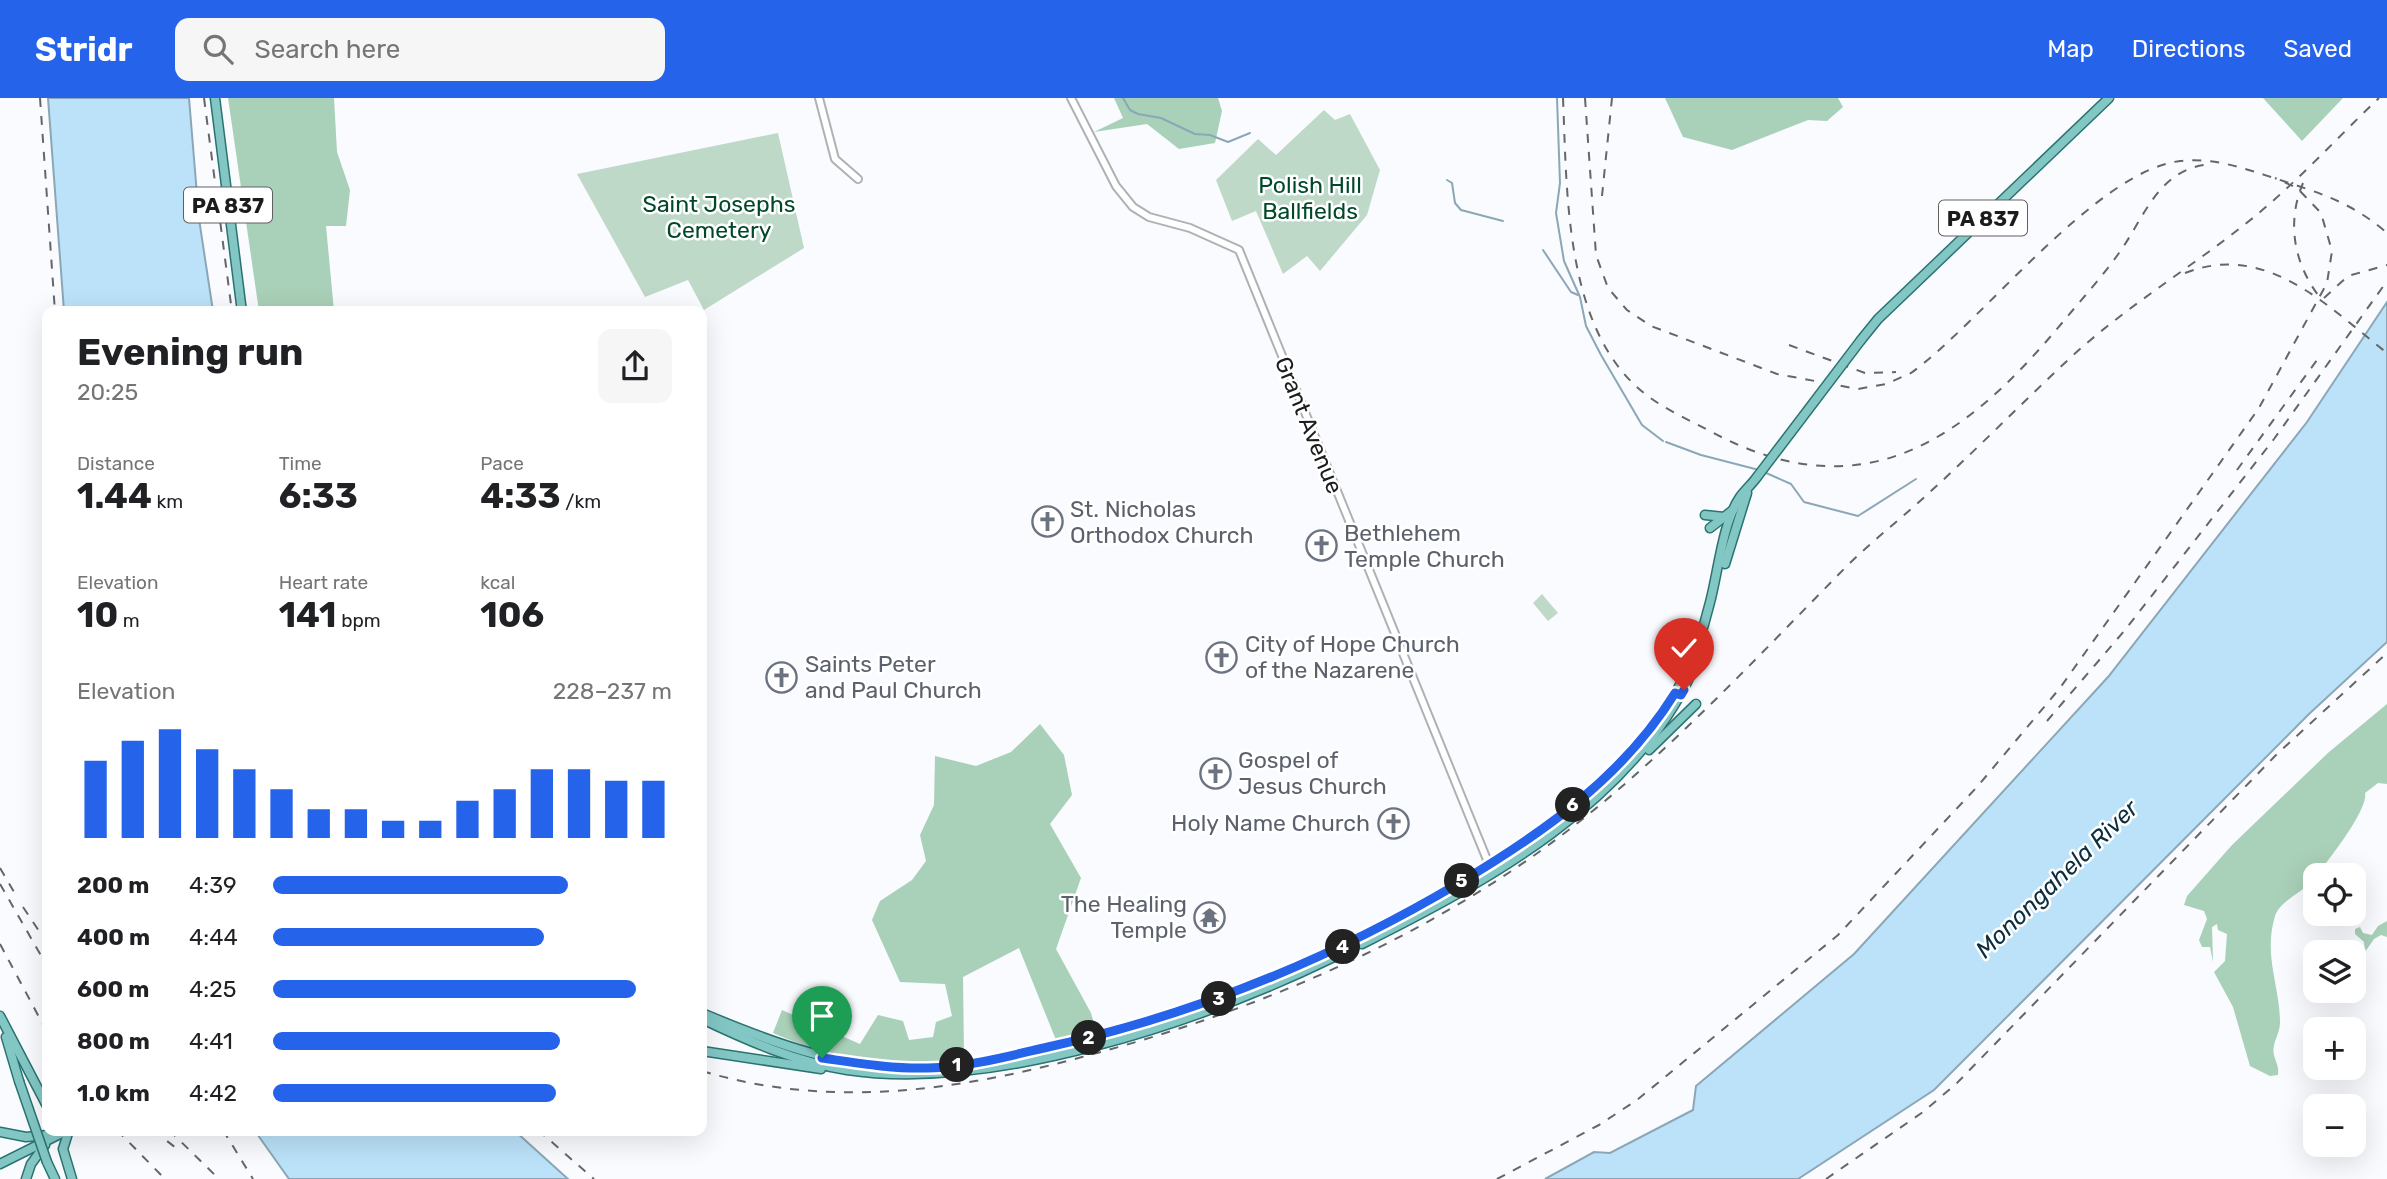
<!DOCTYPE html>
<meta charset="utf-8">
<style>
body{margin:0;font-family:Rubik,sans-serif;background:#f6f6f6;color:#202124;height:100vh;display:flex;flex-direction:column;font-size:26px;white-space:nowrap}
*{box-sizing:border-box;margin:0}
p{font-size:23px;color:#757577}
.icon{flex:none;width:38px;height:38px;fill:none;stroke:currentColor;stroke-width:2;stroke-linecap:round;stroke-linejoin:round}
.map{position:relative;flex:1;overflow:hidden}
.drawer{position:absolute;left:42px;top:208px;width:665px;height:830px;display:flex;flex-direction:column;background:#fff;border-radius:14px;box-shadow:0 7px 28px #0002}
.drawer>*{flex:none}
.controls{position:absolute;left:2303px;top:765px;display:grid;gap:14px}
.controls a{display:grid;place-items:center;width:63px;height:63px;border-radius:14px;background:#fff;box-shadow:0 7px 28px #0002;font-size:35px}
.pin{position:absolute;display:grid;place-items:center;width:60px;height:60px;color:#fff;margin:-72px -30px;border-radius:50% 50% 50% 0;rotate:-45deg;box-shadow:0 0 7px #0007}
.pin .icon{rotate:45deg}
.km{position:absolute;width:35px;height:35px;margin:-18px;border-radius:50%;background:#222;color:#fff;font-size:19px;line-height:35px;text-align:center}
.round{display:grid;place-items:center;flex:none;width:74px;height:74px;border-radius:14px;background:#f6f6f6}
.overview{display:flex;align-items:center;justify-content:space-between;height:119px;padding:0 35px}
h1{font-size:38px;font-weight:700;line-height:52px}
.metrics{display:grid;grid-template-columns:repeat(3,1fr);gap:10px;height:119px;padding:7px 35px}
.metrics div{display:grid;align-content:center}
.metrics b{font-size:35px;font-weight:700}
.metrics small{font-size:19px;font-weight:400}
.metrics p{font-size:19px}
.chart{height:196px;padding:14px 35px}
.chart p{display:flex;justify-content:space-between}
.chart svg{width:100%;height:126px;margin-top:7px;stroke:#2563eb;stroke-width:6}
ul{padding:0 35px;list-style:none;font-size:23px}
li{display:grid;grid-template-columns:112px 84px 1fr;align-items:center;height:52px}
li i{height:18px;border-radius:9px;background:#2563eb}
header{display:flex;align-items:center;gap:42px;box-sizing:border-box;height:98px;padding:0 35px;background:#2563eb;color:#fff}
header strong{font-size:33px}
nav{display:flex;gap:38px;margin-inline-start:auto;font-size:24px}
.search{width:490px;height:63px;background:#f6f6f6;display:flex;align-items:center;gap:18px;box-sizing:border-box;padding:0 24px;border-radius:14px;color:#757577;font-size:26px}
.map>svg:first-child{display:block}
.green{fill:#bfd9c9}
.forest{fill:#a9d0b8}
.water{fill:#bbe2f9;stroke:#8ba7b7;stroke-width:2}
.lines{fill:none;stroke-linecap:round;stroke-linejoin:round}
.stream{stroke:#8ba7b7;stroke-width:2}
.minor-casing{stroke:#b0b1b5;stroke-width:10}
.major-casing{stroke:#2a7371;stroke-width:11}
.minor{stroke:#fff;stroke-width:6}
.major{stroke:#83c7c5;stroke-width:8}
.rail{stroke:#656668;stroke-width:2;stroke-dasharray:9 9;stroke-linecap:butt}
.major-bridge-casing{stroke:#2a7371;stroke-width:11;stroke-linecap:butt}
.major-bridge{stroke:#83c7c5;stroke-width:8}
.route-casing{stroke:#fff;stroke-width:14}
.route{stroke:#2563eb;stroke-width:9}
.labels{text-anchor:middle;dominant-baseline:central;stroke-width:5;stroke-linejoin:round;paint-order:stroke}
.shield{fill:#fff;stroke:#606062;stroke-width:2}
.shield-label{font-size:21px;font-weight:bold;fill:#1c1c1e}
.park-label{font-size:23px;fill:#01482b;stroke:#fff}
.street-label{font-size:23px;fill:#1c1c1e;stroke:#fff}
.worship-label{font-size:23px;fill:#5b616d;stroke:#fff;text-anchor:start}
.water-label{font-size:24px;font-style:italic;fill:#0c2e3e;stroke:#fff}
</style>
<header>
<strong>Stridr</strong>
<div class="search"><svg class="icon" aria-label="search" viewBox="0 0 24 24"><circle cx="10" cy="10" r="6"/><path d="M15 15l6 6"/></svg>Search here</div>
<nav><a>Map</a><a>Directions</a><a>Saved</a></nav>
</header>
<div class="map">
<svg width="2387" height="1081" viewBox="0 0 2387 1081">
<rect width="100%" height="100%" fill="#f9fbfe"/>
<g class="green">
<path d="M1324,12L1335,22L1350,16L1380,72L1367,117L1320,173L1307,158L1283,176L1256,113L1232,123L1216,82L1258,41L1276,57Z"/>
<path d="M778,35L804,150L704,212L688,182L645,199L577,76Z"/>
<path d="M1542,496L1558,515L1548,523L1533,505Z"/>
</g>
<g class="forest">
<path d="M228,0H334L337,54L350,92L346,128H326L334,213H259Z"/>
<path d="M1114,0H1218L1222,13L1215,45L1179,51L1147,26L1094,34L1123,20Z"/>
<path d="M1665,0H1838L1843,9L1827,23L1808,22L1732,52L1683,39Z"/>
<path d="M2263,0H2343L2302,43Z"/>
<path d="M2387,606V686L2378,685L2365,695C2369,712 2323,770 2310,785C2300,796 2280,803 2275,818C2263,858 2280,887 2280,925C2280,936 2271,946 2274,957C2276,965 2279,968 2278,977L2270,978L2250,968L2233,909L2214,874L2225,863L2227,836L2218,832L2217,826L2212,829L2213,864L2210,849H2202L2199,842L2207,821L2204,813L2184,807L2187,798L2232,747L2329,654Z"/>
<path d="M1040,626L1064,657L1072,697L1050,726L1081,780L1056,851L1091,915L1096,932L1056,942L1019,850L963,879L964,957C952,960 939,964 927,966C879,973 816,954 773,935L782,912L860,946L878,917L903,923L909,942L933,939L936,924L952,918L945,886L900,884L872,822L880,803L912,782L926,763L920,737L934,707L935,658L976,668L1011,654Z"/>
<path d="M2387,823V839L2381,837L2374,841L2365,854L2364,844L2355,836V831L2360,829L2363,835L2372,837L2378,828Z"/>
</g>
<g class="water">
<path d="M48,0H189L199,121L213,213H64Z"/>
<path d="M2387,204V544L2309,616L1934,992L1798,1081H1545L1594,1054L1610,1055L1693,1012L1696,988L1854,856L2108,579L2307,324Z"/>
<path d="M255,1033H515L568,1081H289Z"/>
</g>
<g class="lines">
<g class="stream">
<path d="M1123,0L1130,12L1138,16L1161,20L1195,36L1210,37L1228,44L1250,35"/>
<path d="M1557,0L1560,85L1556,115L1564,163L1580,199L1586,228L1601,257L1642,327L1663,343"/>
<path d="M1447,82L1452,85L1455,105L1461,112L1503,123"/>
<path d="M1543,152L1571,194L1578,197"/>
<path d="M1666,344L1701,357L1759,372"/>
<path d="M1764,374L1791,386L1804,404L1858,418L1916,381"/>
</g>
<defs>
<g id="minor">
<path d="M819,0L835,61L858,81"/>
<path d="M1071,0L1116,88L1133,109L1149,119L1190,130L1239,152L1492,774"/>
</g>
<g id="major">
<path d="M215,0L242,214"/>
<path d="M1861,242L1878,221L2109,0"/>
<path d="M1705,417L1724,419"/>
<path d="M1710,430L1733,412"/>
<path d="M1725,466L1747,395"/>
<path d="M1649,652L1696,606"/>
<path d="M1362,846C1488,783 1632,705 1693,572"/>
<path d="M702,915C775,946 845,972 926,970C965,969 1006,959 1044,950C1202,915 1330,861 1469,779C1535,740 1602,694 1650,633C1679,597 1698,553 1709,508C1718,477 1722,425 1740,399C1745,392 1752,386 1757,379"/>
<path d="M0,918L47,1008"/>
<path d="M702,921C748,943 796,964 847,972C994,994 1202,923 1334,859"/>
<path d="M6,939L19,983"/>
<path d="M702,953L821,971"/>
<path d="M69,1032L63,1051L72,1081"/>
<path d="M0,1034L26,1039L48,1037"/>
<path d="M47,1064L55,1081"/>
<path d="M0,1066L68,1032"/>
<path d="M26,1081L31,1066L45,1047"/>
</g>
</defs>
<use href="#minor" class="minor-casing"/>
<use href="#major" class="major-casing"/>
<use href="#minor" class="minor"/>
<use href="#major" class="major"/>
<g class="rail">
<path d="M40,0L55,214"/>
<path d="M204,0L232,214"/>
<path d="M1563,0C1567,90 1564,224 1638,290C1658,308 1683,319 1706,331C1860,416 1962,345 2062,225C2081,202 2102,179 2119,155C2143,122 2157,74 2204,67"/>
<path d="M1585,0L1596,157L1608,190L1627,212L1651,228L1777,276L1858,291L1886,286L1911,275C1983,223 2096,73 2180,63C2212,59 2243,70 2274,80C2319,95 2350,103 2387,135"/>
<path d="M2303,85C2287,123 2293,163 2318,197"/>
<path d="M1602,98L1612,0"/>
<path d="M2185,175C2267,143 2328,209 2387,255"/>
<path d="M2324,200L2348,178L2387,167"/>
<path d="M1789,247L1865,275L1896,274"/>
<path d="M2237,372L2317,262"/>
<path d="M2047,623L2125,532L2274,341L2387,183"/>
<path d="M0,770L14,794"/>
<path d="M0,786L47,868"/>
<path d="M23,809L47,845"/>
<path d="M0,846L47,934"/>
<path d="M702,973C828,1011 957,993 1082,959C1247,916 1412,847 1550,746C1659,666 1752,564 1846,469C1873,442 1902,420 1930,394C1977,351 2022,305 2069,261C2126,208 2194,168 2254,119C2298,83 2338,39 2379,0"/>
<path d="M117,1032L165,1081"/>
<path d="M153,1032L176,1050"/>
<path d="M169,1032L219,1081"/>
<path d="M223,1032L253,1081"/>
<path d="M538,1032L594,1081"/>
<path d="M1497,1081L1599,1027L1637,1002L1838,837L1977,689L2060,590L2259,310L2327,185L2332,153L2321,115L2297,90L2275,80"/>
<path d="M1826,1081L1923,1014L1956,986L2276,657L2387,555"/>
</g>
<defs>
<g id="major-bridge">
<path d="M1757,379L1861,242"/>
<path d="M19,983L47,1064"/>
</g>
</defs>
<use href="#major-bridge" class="major-bridge-casing"/>
<use href="#major-bridge" class="major-bridge"/>
</g>
<g class="lines">
<defs>
<path id="route" d="M822,960C857,965 892,971 928,970C968,969 1009,958 1048,949C1194,917 1331,861 1459,785C1543,735 1623,679 1675,595L1681,597L1684,592"/>
</defs>
<use href="#route" class="route-casing"/>
<use href="#route" class="route"/>
</g>
<defs>
<symbol id="church-ring" viewBox="-11 -11 22 22"><circle r="9.5" fill="#fff" stroke="#6b7280" stroke-width="1.5"/><path d="M-1.2-6h2.4v3.5h3.3v2.4h-3.3V6h-2.4V-.1h-3.3v-2.4h3.3Z" fill="#6b7280"/></symbol>
<symbol id="temple-ring" viewBox="-11 -11 22 22"><circle r="9.5" fill="#fff" stroke="#6b7280" stroke-width="1.5"/><path d="M0-6L5-2H3V0L6.5 2.5H4V6H1.5V3h-3V6H-4V2.5H-6.5L-3 0V-2H-5Z" fill="#6b7280"/></symbol>
</defs>
<g fill-rule="evenodd">
<use href="#church-ring" x="1030" y="406" width="35" height="35"/>
<use href="#church-ring" x="1304" y="430" width="35" height="35"/>
<use href="#church-ring" x="1204" y="542" width="35" height="35"/>
<use href="#church-ring" x="764" y="562" width="35" height="35"/>
<use href="#church-ring" x="1198" y="658" width="35" height="35"/>
<use href="#church-ring" x="1376" y="708" width="35" height="35"/>
<use href="#temple-ring" x="1192" y="802" width="35" height="35"/>
</g>
<g class="labels">
<g class="shield">
<rect x="184" y="89.5" width="88" height="35" rx="5"/>
<rect x="1939" y="102.5" width="88" height="35" rx="5"/>
</g>
<g class="shield-label">
<text x="228" y="107">PA 837</text>
<text x="1983" y="120">PA 837</text>
</g>
<g class="park-label">
<text x="1310" y="87">Polish Hill<tspan x="1310" dy="26">Ballfields</tspan></text>
<text x="719" y="106">Saint Josephs<tspan x="719" dy="26">Cemetery</tspan></text>
</g>
<g class="street-label">
<text transform="translate(1309 327) rotate(68)">Grant Avenue</text>
</g>
<g class="worship-label">
<text x="1070" y="411">St. Nicholas<tspan x="1070" dy="26">Orthodox Church</tspan></text>
<text x="1344" y="435">Bethlehem<tspan x="1344" dy="26">Temple Church</tspan></text>
<text x="1245" y="546">City of Hope Church<tspan x="1245" dy="26">of the Nazarene</tspan></text>
<text x="805" y="566">Saints Peter<tspan x="805" dy="26">and Paul Church</tspan></text>
<text x="1238" y="662">Gospel of<tspan x="1238" dy="26">Jesus Church</tspan></text>
<text x="1370" y="725" text-anchor="end">Holy Name Church</text>
<text x="1187" y="806" text-anchor="end">The Healing<tspan x="1187" dy="26">Temple</tspan></text>
</g>
<g class="water-label">
<text transform="translate(2057 781) rotate(-44)">Monongahela River</text>
</g>
</g>
</svg>
<div class="controls">
<a><svg class="icon" aria-label="locate" viewBox="0 0 24 24"><circle cx="12" cy="12" r="6"/><path d="M12 2v4M12 18v4M2 12h4M18 12h4"/></svg></a>
<a><svg class="icon" aria-label="layers" viewBox="0 0 24 24"><path d="M12 4l9 5-9 5-9-5zM3 14l9 5 9-5"/></svg></a>
<a>+</a>
<a>−</a>
</div>
<div class="pin" style="left:822px;top:960px;background:#1e9e55"><svg class="icon" aria-label="arrive" viewBox="0 0 24 24"><path d="M6 21V4h12l-3 4 3 4H6"/></svg></div>
<div class="pin" style="left:1684px;top:592px;background:#d93025"><svg class="icon" aria-label="check" viewBox="0 0 24 24"><path d="M5 12l5 5 9-10"/></svg></div>
<b class="km" style="left:957px;top:967px">1</b>
<b class="km" style="left:1089px;top:940px">2</b>
<b class="km" style="left:1219px;top:901px">3</b>
<b class="km" style="left:1343px;top:849px">4</b>
<b class="km" style="left:1462px;top:783px">5</b>
<b class="km" style="left:1573px;top:707px">6</b>
<section class="drawer">
<div class="overview"><div><h1>Evening run</h1><p>20:25</p></div><a class="round"><svg class="icon" aria-label="share" viewBox="0 0 24 24"><path d="M12 15V3M7 8l5-5 5 5M5 13v7h14v-7"/></svg></a></div>
<div class="metrics">
<div><p>Distance</p><b>1.44<small> km</small></b></div>
<div><p>Time</p><b>6:33</b></div>
<div><p>Pace</p><b>4:33<small> /km</small></b></div>
</div>
<div class="metrics">
<div><p>Elevation</p><b>10<small> m</small></b></div>
<div><p>Heart rate</p><b>141<small> bpm</small></b></div>
<div><p>kcal</p><b>106</b></div>
</div>
<div class="chart"><p><span>Elevation</span>228–237 m</p>
<svg viewBox="0 0 160 44" preserveAspectRatio="none"><path d="M5 44V17M15 44V10M25 44V6M35 44V13M45 44V20M55 44V27M65 44V34M75 44V34M85 44V38M95 44V38M105 44V31M115 44V27M125 44V20M135 44V20M145 44V24M155 44V24"/></svg>
</div>
<ul>
<li><b>200 m</b>4:39<i style="width:74%"></i></li>
<li><b>400 m</b>4:44<i style="width:68%"></i></li>
<li><b>600 m</b>4:25<i style="width:91%"></i></li>
<li><b>800 m</b>4:41<i style="width:72%"></i></li>
<li><b>1.0 km</b>4:42<i style="width:71%"></i></li>
</ul>
</section>
</div>
